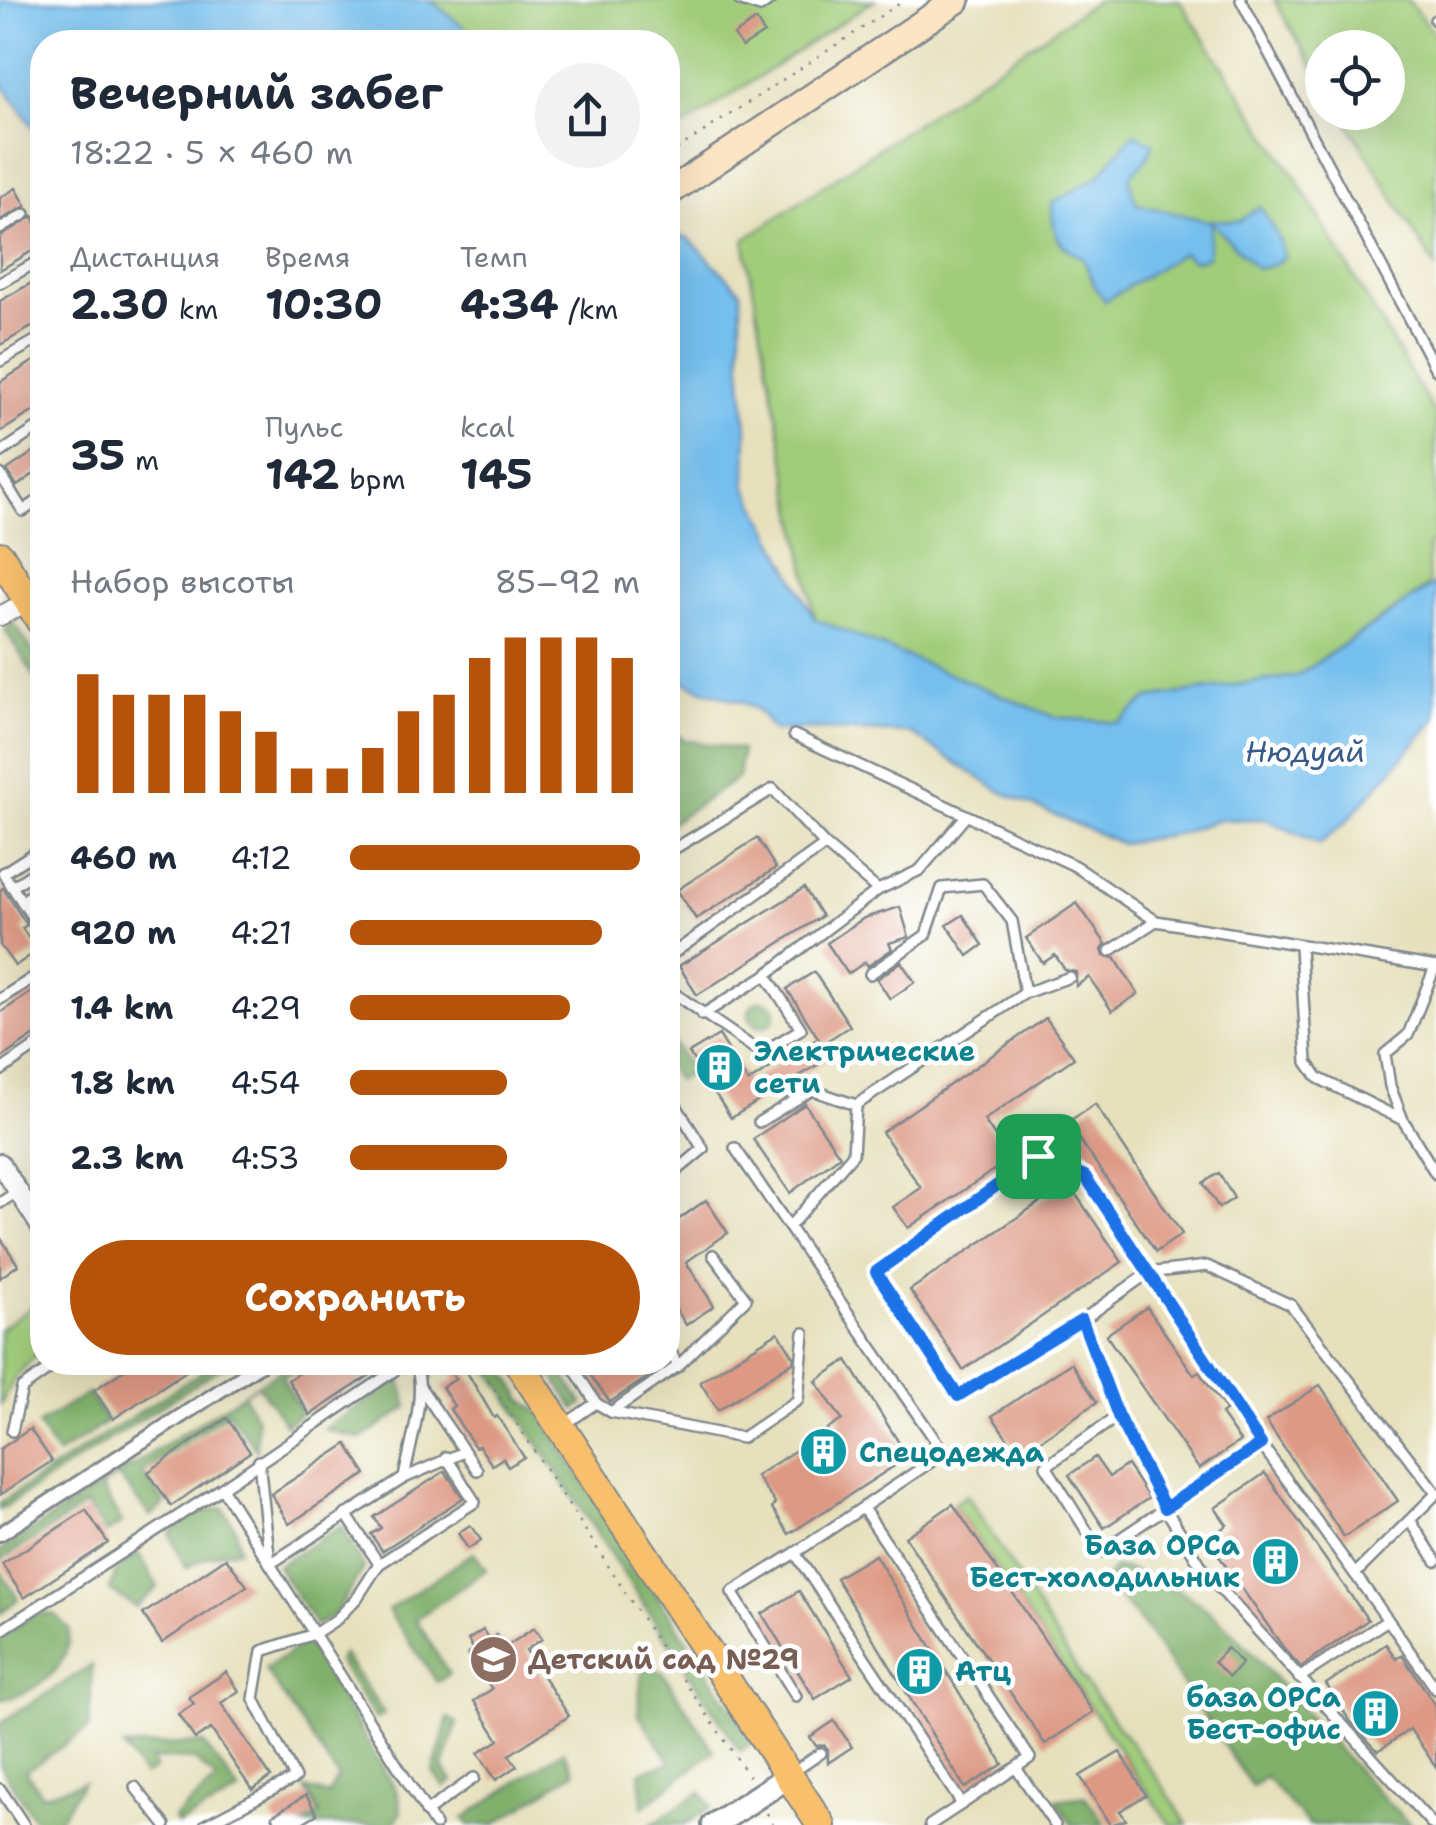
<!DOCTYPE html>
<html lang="ru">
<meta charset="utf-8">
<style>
body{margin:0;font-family:"Shantell Sans",sans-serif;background:#f2f2f3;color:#1f2937;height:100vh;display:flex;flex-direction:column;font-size:38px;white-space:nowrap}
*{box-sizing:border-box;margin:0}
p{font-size:32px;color:#747a83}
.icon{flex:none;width:55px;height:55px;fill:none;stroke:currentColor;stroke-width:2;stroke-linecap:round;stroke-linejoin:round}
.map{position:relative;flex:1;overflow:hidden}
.panel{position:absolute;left:30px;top:30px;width:650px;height:1345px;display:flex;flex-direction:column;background:#fff;border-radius:40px;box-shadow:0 10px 40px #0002}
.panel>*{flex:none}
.buttons{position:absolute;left:1305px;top:30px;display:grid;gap:20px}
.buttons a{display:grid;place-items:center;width:100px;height:100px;border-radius:50%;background:#fff;box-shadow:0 10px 40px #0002;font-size:50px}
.pin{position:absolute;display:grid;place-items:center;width:85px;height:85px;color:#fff;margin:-42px;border-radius:20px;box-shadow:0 5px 15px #0006}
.round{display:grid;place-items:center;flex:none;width:105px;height:105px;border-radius:52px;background:#f2f2f3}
.summary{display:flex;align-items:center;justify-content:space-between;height:170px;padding:0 40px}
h1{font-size:45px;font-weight:700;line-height:75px}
.figures{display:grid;grid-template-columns:repeat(3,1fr);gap:15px;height:170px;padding:10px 40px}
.figures div{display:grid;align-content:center}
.figures b{font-size:42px;font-weight:700}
.figures small{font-size:28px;font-weight:400}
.figures p{font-size:28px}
.chart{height:280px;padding:20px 40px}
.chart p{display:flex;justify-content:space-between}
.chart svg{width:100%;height:180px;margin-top:10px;stroke:#b45309;stroke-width:6}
.button{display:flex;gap:20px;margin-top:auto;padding:20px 40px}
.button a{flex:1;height:115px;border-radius:60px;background:#b45309;color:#fff;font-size:40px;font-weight:700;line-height:115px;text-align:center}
ul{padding:0 40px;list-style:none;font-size:32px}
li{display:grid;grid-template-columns:160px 120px 1fr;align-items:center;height:75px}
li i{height:25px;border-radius:12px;background:#b45309}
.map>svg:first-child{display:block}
.green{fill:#a1cd7a;stroke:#5e7e6c;stroke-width:2.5}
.forest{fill:#80b06a;stroke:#4e7064;stroke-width:2.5}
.water{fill:#75bfee;stroke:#4877a6;stroke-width:2.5}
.building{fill:#dd9984}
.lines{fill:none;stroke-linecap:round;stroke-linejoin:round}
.service-casing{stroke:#80888d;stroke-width:14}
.pedestrian-casing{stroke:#80888d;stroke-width:18}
.minor-casing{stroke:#80888d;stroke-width:22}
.tertiary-casing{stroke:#80888d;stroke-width:28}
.secondary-casing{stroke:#80888d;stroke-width:30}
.primary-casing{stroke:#80888d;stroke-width:32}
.path{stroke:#80888d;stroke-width:2.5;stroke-dasharray:2.5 8;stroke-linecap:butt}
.service{stroke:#fff;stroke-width:9}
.pedestrian{stroke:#fff;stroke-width:12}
.minor{stroke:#fff;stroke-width:18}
.tertiary{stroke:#fff;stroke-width:22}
.secondary{stroke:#fce5c4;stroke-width:25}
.primary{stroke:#f8bf6c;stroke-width:28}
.route-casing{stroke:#fff;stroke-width:20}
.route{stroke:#1a73e8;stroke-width:12}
.labels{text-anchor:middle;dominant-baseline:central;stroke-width:9;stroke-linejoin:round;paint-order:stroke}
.culture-label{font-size:28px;font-weight:bold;fill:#0d838f;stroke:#fff;text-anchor:start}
.education-label{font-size:28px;font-weight:bold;fill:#785e54;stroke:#fff;text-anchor:start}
.water-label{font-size:30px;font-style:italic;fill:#365a89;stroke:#fff}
</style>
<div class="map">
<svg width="1436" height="1825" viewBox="0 0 1436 1825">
<rect width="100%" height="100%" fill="#fff"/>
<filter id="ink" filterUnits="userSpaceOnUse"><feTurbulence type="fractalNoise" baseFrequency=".01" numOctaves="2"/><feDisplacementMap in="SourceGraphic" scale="20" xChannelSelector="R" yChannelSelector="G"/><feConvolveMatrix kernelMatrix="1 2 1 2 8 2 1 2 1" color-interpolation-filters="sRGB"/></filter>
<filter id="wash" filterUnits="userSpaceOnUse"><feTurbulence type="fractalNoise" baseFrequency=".0048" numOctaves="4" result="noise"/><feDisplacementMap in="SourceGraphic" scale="40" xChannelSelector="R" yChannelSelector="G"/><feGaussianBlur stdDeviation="2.25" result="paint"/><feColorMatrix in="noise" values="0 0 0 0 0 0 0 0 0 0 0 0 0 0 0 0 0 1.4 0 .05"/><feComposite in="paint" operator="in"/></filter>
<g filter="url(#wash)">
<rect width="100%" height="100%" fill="#e6e0bc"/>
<g class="green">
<path d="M430,0H875L668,137V42H482Z"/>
<path d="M1097,0H1179L1296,178L1436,416V541L1428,545L1429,586L1297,676L1149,698L1118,723L1054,717L815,619L744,240Z"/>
<path d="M1274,0H1408L1436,37V269L1342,113L1388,112V48H1322V81Z"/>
<path d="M42,1300V1349L16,1376L0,1406V1329Z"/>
<path d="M967,1495L1086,1684L1163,1786L1188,1825H1170L953,1504Z"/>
</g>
<g class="forest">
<path d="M13,622L42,666V688L5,630Z"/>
<path d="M668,729L685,740L742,750L738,778L668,825Z"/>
<circle cx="762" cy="1014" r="13"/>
<path d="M668,1036L692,1071L677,1081L668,1067Z"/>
<path d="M215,1363H228L0,1510V1503Z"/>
<path d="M292,1363H307L282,1378L302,1412L286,1425L258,1385L243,1394L257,1419L256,1449L228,1412L142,1472L165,1504L150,1516L118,1476L101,1487L122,1523L106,1533L86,1505L0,1561V1551Z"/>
<path d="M485,1363H500L523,1400L538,1411L753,1742L740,1751Z"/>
<path d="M544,1363H555L583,1404L575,1409Z"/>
<path d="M400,1379L408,1407L361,1439L324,1429Z"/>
<path d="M88,1393L107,1422L57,1455L38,1425Z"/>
<path d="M223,1508L236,1530L239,1549L209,1556L186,1568L170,1534L193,1514Z"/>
<path d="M342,1526L364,1568L334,1615L316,1626L277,1566Z"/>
<path d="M474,1552L486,1570L416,1619L449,1674L437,1682L388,1610Z"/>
<path d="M138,1553L158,1587L136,1607L110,1591L116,1571Z"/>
<path d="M1115,1567C1195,1583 1234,1632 1285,1690C1325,1735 1367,1783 1411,1825H1309L1265,1777L1252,1787L1143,1625L1104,1581Z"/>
<path d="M0,1570L18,1599L0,1614Z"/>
<path d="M36,1613L55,1615L69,1629C71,1669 36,1693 0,1700V1639Z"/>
<path d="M307,1641L398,1793L401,1812L393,1825H303L320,1814L305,1789L328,1795L338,1777L265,1669Z"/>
<path d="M343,1654L384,1714L376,1719L338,1661Z"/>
<path d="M92,1665L89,1728L26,1771L42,1795L83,1782L59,1819L63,1825H38L0,1765V1723Z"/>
<path d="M642,1667L663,1672L714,1751L643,1807L640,1772L671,1762L638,1714Z"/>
<path d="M448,1718L457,1723L443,1768L452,1781L444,1787L433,1772Z"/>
<path d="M203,1743L240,1792L177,1825L174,1818L217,1780L195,1760L151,1759L155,1768L144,1776L123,1747Z"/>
<path d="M563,1751L575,1772L494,1825H469L464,1818Z"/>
<path d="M701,1792L711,1807L684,1825H650Z"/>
<path d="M1085,1796L1106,1825H1072L1056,1800Z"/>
</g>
<g class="water">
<path d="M0,0H430L482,42H42V139L0,81Z"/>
<path d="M1134,133L1153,143L1147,158L1129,177L1136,204L1204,220L1240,221L1260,206L1279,239L1284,257L1273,265L1257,269L1211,222L1208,257L1194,261L1182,253L1105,301L1095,287L1083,258C1056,246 1052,232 1052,203L1098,177Z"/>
<path d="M670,234L688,238L741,291V368L747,428L746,485L815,619L1054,717L1118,723L1149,698L1297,676L1436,583V719L1346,822L1320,844L1265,819L1216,820L1185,832L1122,844L1001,792L910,733L807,729L773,731C769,725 764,717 759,712C741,694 693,697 668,668V236Z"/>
</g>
<g id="blocks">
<g class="building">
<path d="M756,20L764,33L742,47L734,35Z"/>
<path d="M16,188L26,206L0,220V198Z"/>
<path d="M33,216L37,224L42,221V245L0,270V237Z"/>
<path d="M42,277V321L0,345V301Z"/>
<path d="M42,356V406L0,432V382Z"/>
<path d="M42,446V468L17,486L7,470Z"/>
<path d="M757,838L776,868L696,919L677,890Z"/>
<path d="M3,888L27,925L22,928L37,951L15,966L0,945V890Z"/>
<path d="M804,888L822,916L697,995L679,966Z"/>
<path d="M1077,903L1106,944L1102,950L1104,956L1115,958L1138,994L1112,1011L1089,977L1076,986V972L1065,970L1055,955L1043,963L1026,938Z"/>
<path d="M900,907L909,937L889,943L892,949L868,966L865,962L848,974L827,943L864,918Z"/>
<path d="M963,915L983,945L968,956L947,925Z"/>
<path d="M901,962L915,982L890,999L877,979Z"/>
<path d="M814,972L850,1026L822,1044L787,989Z"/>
<path d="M42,985V1030L0,1059V1013Z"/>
<path d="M1046,1018L1074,1058L984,1120L1010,1159L908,1228L893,1207L921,1188L882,1132Z"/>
<path d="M719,1035L748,1082L815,1040L827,1059L731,1118L689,1053Z"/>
<path d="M805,1104L840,1156L790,1193L753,1139Z"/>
<path d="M1095,1104L1182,1234L1156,1252L1068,1122Z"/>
<path d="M1219,1173L1234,1198L1219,1208L1203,1183Z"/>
<path d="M1068,1183L1122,1262L963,1370L910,1290Z"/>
<path d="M706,1200L728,1233L686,1262L714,1306L686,1325L668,1296V1227Z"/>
<path d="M0,1237L18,1265L0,1278Z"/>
<path d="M1147,1307L1194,1375L1199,1372L1226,1410L1221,1414L1240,1441L1199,1469L1106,1335Z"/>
<path d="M778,1332L794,1357L793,1362L718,1410L700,1382Z"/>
<path d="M847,1360L908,1457L789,1534L772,1508L775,1503L756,1476L842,1420L816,1381Z"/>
<path d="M136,1362H200L113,1419L94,1390Z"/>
<path d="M315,1362H390L310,1415L288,1380Z"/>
<path d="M461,1362L494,1418L497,1416L524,1457L508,1467L503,1458L492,1465L479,1446L475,1447L450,1409L454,1406L442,1387L456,1379L450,1370Z"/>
<path d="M581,1362H639L648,1377L610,1402Z"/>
<path d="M1071,1363L1097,1402L1019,1455L992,1416Z"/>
<path d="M1320,1385L1398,1501L1344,1537L1266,1421Z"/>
<path d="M227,1418L250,1452L171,1506L148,1472Z"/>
<path d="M30,1429L52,1461L0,1495V1449Z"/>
<path d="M347,1444L366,1474L289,1524L271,1494Z"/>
<path d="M1095,1457L1109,1477L1127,1465L1149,1498L1104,1528L1069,1475Z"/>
<path d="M445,1471L463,1498L382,1551L371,1534L381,1528L374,1517Z"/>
<path d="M1265,1473L1368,1620L1301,1667L1283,1647L1207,1539L1227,1525L1215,1508Z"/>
<path d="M953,1504L1093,1712L1045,1744L905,1537Z"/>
<path d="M86,1510L108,1543L24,1598L2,1564Z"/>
<path d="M470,1525L481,1540L468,1549L458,1533Z"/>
<path d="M875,1555L1003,1764L965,1788L836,1578Z"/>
<path d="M226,1558L247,1586L162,1643L143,1614Z"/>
<path d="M799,1591L852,1676L815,1699L762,1614Z"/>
<path d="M534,1628L542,1639L526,1650L569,1716L509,1755L517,1766L496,1780L478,1753L499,1740L474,1701L492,1689L468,1654L474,1650L468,1640L483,1630L489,1640L496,1635L504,1648Z"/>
<path d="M1386,1644L1396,1659L1402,1655L1436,1706V1767L1410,1729L1378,1751L1350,1721L1326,1684Z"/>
<path d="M1227,1648L1242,1663L1229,1677L1214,1662Z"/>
<path d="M226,1672L239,1691L221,1703L271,1777L252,1790L211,1729L195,1739L178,1714L194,1704L189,1697Z"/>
<path d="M834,1721L852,1747L828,1763V1749L824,1745L816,1746L810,1737Z"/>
<path d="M1120,1752L1146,1795L1120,1811L1126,1820L1110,1825L1080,1776Z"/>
<path d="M306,1795L317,1814L299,1825H277L272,1816Z"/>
</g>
</g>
</g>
<g filter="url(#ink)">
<use href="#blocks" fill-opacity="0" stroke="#80888d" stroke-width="2.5"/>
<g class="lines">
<defs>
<g id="service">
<path d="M739,0L760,7L770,0"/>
<path d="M1241,0L1436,370"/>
<path d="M1435,20H1436"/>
<path d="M0,229L25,214"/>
<path d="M0,283L42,259"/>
<path d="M0,361L42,337"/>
<path d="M0,453L42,425"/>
<path d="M0,474L23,511L42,498"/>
<path d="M794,735L1075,866L1156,921"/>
<path d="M42,855L39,850L3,873L42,932"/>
<path d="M12,887L42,867"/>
<path d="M878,890L920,870L966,816"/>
<path d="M22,901L42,888"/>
<path d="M1300,946L1307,1062L1318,1078L1403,1120L1436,1174"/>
<path d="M1110,951L1156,921L1436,967"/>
<path d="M668,957L825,845L773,789L669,852"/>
<path d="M870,974L926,935L942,888L983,884L1012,921L1025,993"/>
<path d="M668,989L761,1053L801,1029L766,975"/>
<path d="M0,999L42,972"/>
<path d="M702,1015L766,975L878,890L825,845"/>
<path d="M0,1071L42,1042"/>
<path d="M668,1093L703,1149L668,1178"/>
<path d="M1403,1120L1390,1086L1385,1054L1408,1035L1435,967"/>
<path d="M759,1122L812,1090L856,1105"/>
<path d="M735,1148L789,1227"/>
<path d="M0,1203L18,1191"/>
<path d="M1081,1321L1118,1416L1165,1508L1205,1572L1433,1825"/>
<path d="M668,1346L678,1366"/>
<path d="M421,1388L477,1470"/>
<path d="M596,1403L611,1412L742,1438L798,1400L804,1333"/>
<path d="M611,1412L678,1366L746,1299L713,1255"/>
<path d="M1118,1416L1046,1466L1100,1552L1261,1444"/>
<path d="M564,1425L596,1403L570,1362"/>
<path d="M12,1431L22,1388L59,1362"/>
<path d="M259,1461L270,1564L404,1478C409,1449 429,1387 414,1362"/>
<path d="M404,1478L464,1452"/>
<path d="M222,1488L435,1825"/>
<path d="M863,1508L1030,1758L962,1804L795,1553L944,1453L789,1227L853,1154L856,1105L1025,993L1070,977"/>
<path d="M346,1514L379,1564"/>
<path d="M1410,1520L1436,1561"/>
<path d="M795,1553L732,1592L796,1696"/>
<path d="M1355,1574L1436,1494"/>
<path d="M1388,1620L1436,1689"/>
<path d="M0,1631L222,1488L407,1362"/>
<path d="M1299,1678L1388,1620L1261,1444L1148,1273L1081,1321L958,1396L875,1272L1038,1156L1085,1176L1148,1273L1207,1266L1291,1305L1436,1493"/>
<path d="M1016,1768L1055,1825"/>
<path d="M790,1774L821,1753"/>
<path d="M135,1787L165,1825"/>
<path d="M0,1789L24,1825"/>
<path d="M426,1812L474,1778"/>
<path d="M205,1825L295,1778L254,1699L262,1651L314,1634L337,1619L357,1598L379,1564L475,1502L446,1457"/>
<path d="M930,1825L962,1804"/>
</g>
<path id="pedestrian" d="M0,1534L264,1362"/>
<g id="minor">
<path d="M0,616L29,601"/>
<path d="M0,1163L42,1229"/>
</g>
<path id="tertiary" d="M714,1825L789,1776"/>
<path id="secondary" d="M668,193L957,0"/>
<g id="primary">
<path d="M0,556L42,623"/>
<path d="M518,1362L821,1825"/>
</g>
</defs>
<use href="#service" class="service-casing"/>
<use href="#pedestrian" class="pedestrian-casing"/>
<use href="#minor" class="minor-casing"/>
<use href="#tertiary" class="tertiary-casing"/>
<use href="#secondary" class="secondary-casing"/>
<use href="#primary" class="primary-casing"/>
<g class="path">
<path d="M668,155L905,0"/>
<path d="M477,1362L654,1637L751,1779"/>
<path d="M767,1813L773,1825"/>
</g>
<use href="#service" class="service"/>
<use href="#pedestrian" class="pedestrian"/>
<use href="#minor" class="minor"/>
<use href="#tertiary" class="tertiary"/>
<use href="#secondary" class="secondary"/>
<use href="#primary" class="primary"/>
</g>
</g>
<g class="lines" filter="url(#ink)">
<defs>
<path id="route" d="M1038,1156L1085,1176L1261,1444L1165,1508L1118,1416L1082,1320L958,1396L876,1272Z"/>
</defs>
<use href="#route" class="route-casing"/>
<use href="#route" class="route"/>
</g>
<defs>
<symbol id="building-disc" viewBox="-11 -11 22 22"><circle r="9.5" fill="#0f9aa8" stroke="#fff"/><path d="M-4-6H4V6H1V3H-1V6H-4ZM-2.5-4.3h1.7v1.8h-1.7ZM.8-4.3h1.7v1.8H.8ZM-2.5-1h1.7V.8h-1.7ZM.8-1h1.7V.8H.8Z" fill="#fff"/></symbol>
<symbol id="school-disc" viewBox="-11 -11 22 22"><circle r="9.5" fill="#8d6e63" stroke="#fff"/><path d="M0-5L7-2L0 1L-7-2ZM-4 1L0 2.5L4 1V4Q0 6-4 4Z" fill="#fff"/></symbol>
</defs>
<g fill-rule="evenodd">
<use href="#building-disc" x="692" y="1040" width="55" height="55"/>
<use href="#building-disc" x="796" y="1424" width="55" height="55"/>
<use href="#building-disc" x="1248" y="1534" width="55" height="55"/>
<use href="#school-disc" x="466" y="1632" width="55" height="55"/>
<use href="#building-disc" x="892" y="1644" width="55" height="55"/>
<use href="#building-disc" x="1348" y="1686" width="55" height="55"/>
</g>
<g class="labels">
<g class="culture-label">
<text x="754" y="1051">Электрические<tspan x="754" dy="32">сети</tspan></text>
<text x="859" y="1452">Спецодежда</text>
<text x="1240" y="1545" text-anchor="end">База ОРСа<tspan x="1240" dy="32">Бест-холодильник</tspan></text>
<text x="955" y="1671">Атц</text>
<text x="1341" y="1697" text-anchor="end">база ОРСа<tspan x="1341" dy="32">Бест-офис</tspan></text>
</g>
<g class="education-label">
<text x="528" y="1659">Детский сад №29</text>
</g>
<g class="water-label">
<text x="1305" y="751">Нюдуай</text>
</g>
</g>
</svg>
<div class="buttons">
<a><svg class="icon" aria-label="locate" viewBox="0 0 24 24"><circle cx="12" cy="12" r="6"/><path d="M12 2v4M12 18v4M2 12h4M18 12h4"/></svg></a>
</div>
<div class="pin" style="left:1038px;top:1156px;background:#1e9e55"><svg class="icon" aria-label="arrive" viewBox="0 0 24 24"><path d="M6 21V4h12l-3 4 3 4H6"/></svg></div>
<section class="panel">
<div class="summary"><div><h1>Вечерний забег</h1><p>18:22 · 5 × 460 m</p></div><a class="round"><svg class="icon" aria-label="share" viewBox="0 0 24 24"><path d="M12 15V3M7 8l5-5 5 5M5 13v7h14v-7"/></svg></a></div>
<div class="figures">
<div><p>Дистанция</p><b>2.30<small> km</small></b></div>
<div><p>Время</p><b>10:30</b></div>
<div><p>Темп</p><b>4:34<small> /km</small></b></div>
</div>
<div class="figures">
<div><b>35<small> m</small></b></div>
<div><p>Пульс</p><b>142<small> bpm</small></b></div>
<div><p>kcal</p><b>145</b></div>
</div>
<div class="chart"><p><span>Набор высоты</span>85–92 m</p>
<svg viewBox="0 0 160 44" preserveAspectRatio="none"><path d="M5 44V15M15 44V20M25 44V20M35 44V20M45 44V24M55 44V29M65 44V38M75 44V38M85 44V33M95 44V24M105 44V20M115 44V11M125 44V6M135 44V6M145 44V6M155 44V11"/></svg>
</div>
<ul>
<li><b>460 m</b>4:12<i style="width:100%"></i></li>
<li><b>920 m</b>4:21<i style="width:87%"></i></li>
<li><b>1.4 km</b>4:29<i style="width:76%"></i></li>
<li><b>1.8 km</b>4:54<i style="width:54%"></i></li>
<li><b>2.3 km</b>4:53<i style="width:54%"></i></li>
</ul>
<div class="button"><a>Сохранить</a></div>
</section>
</div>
